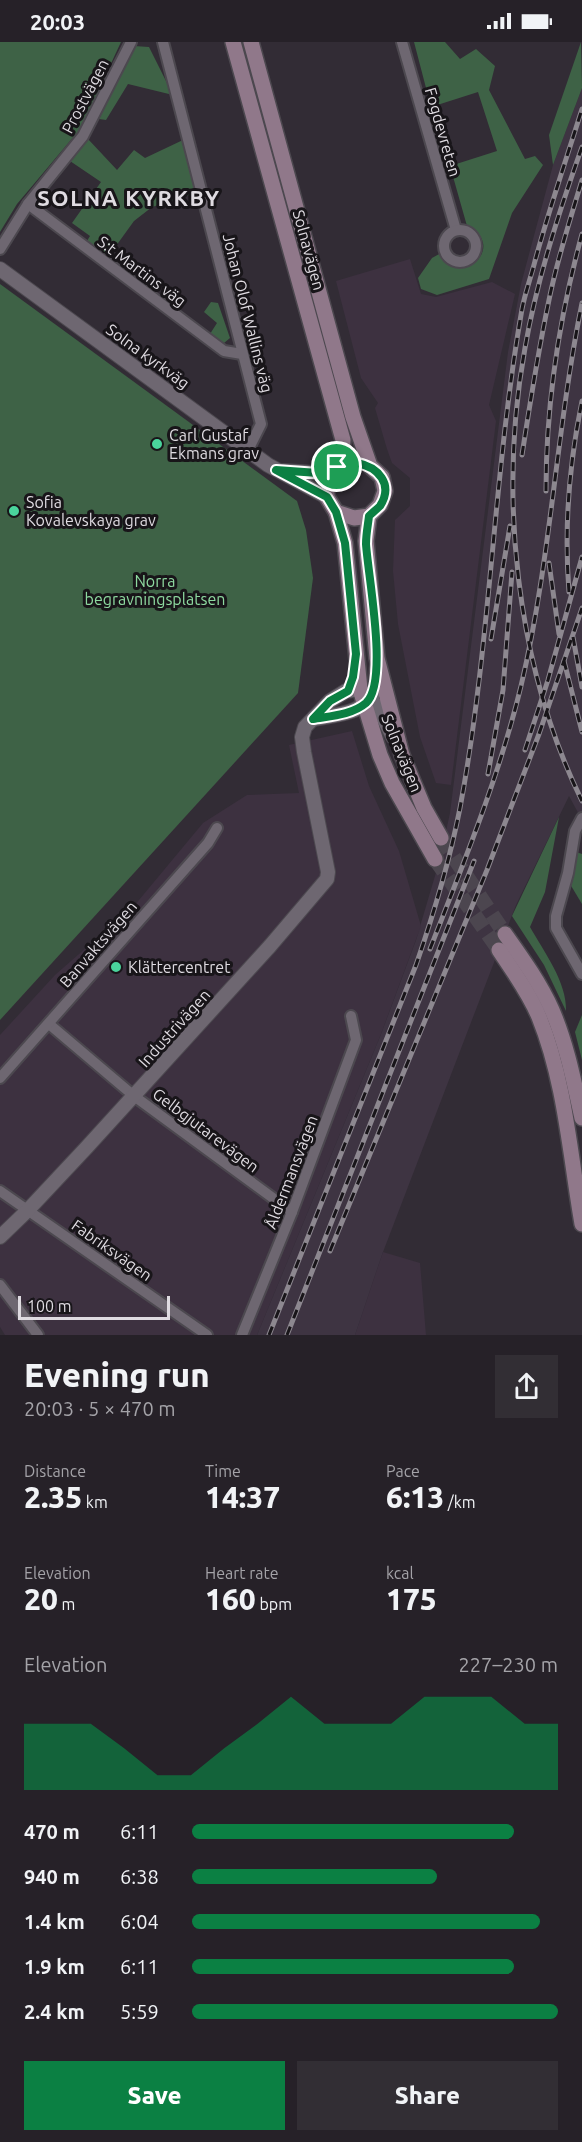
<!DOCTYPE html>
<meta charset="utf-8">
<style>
body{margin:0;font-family:Ubuntu,sans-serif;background:#322e34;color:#f1f3f6;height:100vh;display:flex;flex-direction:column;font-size:22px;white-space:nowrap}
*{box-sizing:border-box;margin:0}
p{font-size:20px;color:#a4a3a8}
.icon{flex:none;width:33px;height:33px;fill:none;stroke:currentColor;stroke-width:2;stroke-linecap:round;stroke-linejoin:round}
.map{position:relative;height:1293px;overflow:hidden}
.details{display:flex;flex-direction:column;background:#262128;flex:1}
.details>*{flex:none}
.scale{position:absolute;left:18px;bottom:15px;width:152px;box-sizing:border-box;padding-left:6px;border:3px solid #dfdbe1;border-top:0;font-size:16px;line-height:21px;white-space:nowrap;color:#dfdbe1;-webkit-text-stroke:4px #181519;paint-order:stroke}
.pin{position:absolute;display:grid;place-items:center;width:51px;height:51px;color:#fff;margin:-26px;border:3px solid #fff;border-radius:50%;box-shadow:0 2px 6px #0007}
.round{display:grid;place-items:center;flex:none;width:63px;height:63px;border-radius:0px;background:#322e34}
.headline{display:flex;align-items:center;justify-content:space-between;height:102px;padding:0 24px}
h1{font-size:33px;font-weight:800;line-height:45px}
.metrics{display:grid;grid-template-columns:repeat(3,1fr);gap:9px;height:102px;padding:6px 24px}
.metrics div{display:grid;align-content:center}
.metrics b{font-size:30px;font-weight:800}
.metrics small{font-size:16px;font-weight:400}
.metrics p{font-size:16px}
.chart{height:168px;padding:12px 24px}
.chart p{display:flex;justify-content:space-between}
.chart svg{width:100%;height:108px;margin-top:6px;fill:#0b8043;opacity:.7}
.action{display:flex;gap:12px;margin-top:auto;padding:12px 24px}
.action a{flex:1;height:69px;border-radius:0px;background:#0b8043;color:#fff;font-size:24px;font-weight:800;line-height:69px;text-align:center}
.action a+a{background:#322e34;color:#f1f3f6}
ul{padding:0 24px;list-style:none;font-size:20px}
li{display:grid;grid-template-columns:96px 72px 1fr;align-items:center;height:45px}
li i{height:15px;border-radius:8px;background:#0b8043}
.status{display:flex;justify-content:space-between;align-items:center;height:42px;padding:0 30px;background:#262128;direction:ltr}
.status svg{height:16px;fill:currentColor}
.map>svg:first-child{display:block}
.built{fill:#3e3442}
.industrial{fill:#3d3140}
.green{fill:#3e6246}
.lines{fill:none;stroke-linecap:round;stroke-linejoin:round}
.secondary-tunnel{stroke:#4c464f;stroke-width:15;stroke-dasharray:15 8;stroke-linecap:butt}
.minor-casing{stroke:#4c484f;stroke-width:14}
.tertiary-casing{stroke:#4c484f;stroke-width:16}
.secondary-casing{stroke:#4c484f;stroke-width:18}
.minor{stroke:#6e6771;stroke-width:10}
.tertiary{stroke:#6e6771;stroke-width:14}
.secondary{stroke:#90788a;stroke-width:15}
.rail-casing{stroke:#8d8890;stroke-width:5}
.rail{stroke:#181519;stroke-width:3;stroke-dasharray:9;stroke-linecap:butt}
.route-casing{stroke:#fff;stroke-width:12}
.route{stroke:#0b8043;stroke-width:8}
.poi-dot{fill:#4ad49c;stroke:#181519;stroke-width:2}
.labels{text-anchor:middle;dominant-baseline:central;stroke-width:6;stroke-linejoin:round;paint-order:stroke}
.street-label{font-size:16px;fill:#dfdbe1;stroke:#181519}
.poi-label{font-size:16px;fill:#dfdbe1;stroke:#181519;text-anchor:start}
.park-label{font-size:16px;fill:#8edaa0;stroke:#181519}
.district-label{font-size:22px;font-weight:bold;letter-spacing:1.5px;fill:#dfdbe1;stroke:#181519}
</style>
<div class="status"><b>20:03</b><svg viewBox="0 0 49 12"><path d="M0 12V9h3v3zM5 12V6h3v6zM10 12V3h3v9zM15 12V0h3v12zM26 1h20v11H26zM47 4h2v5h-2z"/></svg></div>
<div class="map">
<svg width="582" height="1293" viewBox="0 0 582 1293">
<rect width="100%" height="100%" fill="#322c35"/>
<path class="built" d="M582,46V778L569,754L516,863L383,1210L355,1293H257L381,992L416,898L440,817L450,771L508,310L521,242L553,123Z"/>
<g class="industrial">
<path d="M410,217L421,252L436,255L492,240L515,252L489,363L496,379L451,743L436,741L420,695L398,582L393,529L395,478L410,464V436L392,421L387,407L375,366L378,361L361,336L336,239Z"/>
<path d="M352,689L369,744L399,809L421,884L381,992L257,1293H5L0,1285V993L55,933L134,864L203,781L247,753L299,751L289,703Z"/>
<path d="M383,1210L420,1221L426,1293H355Z"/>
</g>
<g class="green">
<path d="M0,0H121L81,86L17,162L0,190Z"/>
<path d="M414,0H445L460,17L476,7L495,24L489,48L525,117L535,114L543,123L512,171L489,237L437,253L421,247L418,236L432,216L441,211C445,215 450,222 455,225C469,230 486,215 483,201C481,192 474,188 467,184L450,124L497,109L478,50L431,65Z"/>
<path d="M581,0L582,46L553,123L549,93Z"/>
<path d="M134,4L149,5L173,53L128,42L106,78L99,77Z"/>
<path d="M88,97L117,128L134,108L145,116L183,98L196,151L152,165L134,179L108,215L87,199L90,194L72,181L101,140L70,119Z"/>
<path d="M0,242L297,459L306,488L313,536L298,651L0,978Z"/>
<path d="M211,260L218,261L230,296L224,301L210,292L217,281L204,270Z"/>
<path d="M559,775L545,850L530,885C544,910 567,940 566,969L544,923L512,874Z"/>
<path d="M576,810L582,812V862L570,842Z"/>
<path d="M582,973V1018L575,990Z"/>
</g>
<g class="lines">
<g class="secondary-tunnel">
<path d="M441,796L505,892"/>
<path d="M435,817L499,908"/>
</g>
<defs>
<g id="minor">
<path d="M163,0L261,382L248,408"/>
<path d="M402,0L456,188"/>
<path d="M28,162L224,309L242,312"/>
<circle cx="460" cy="204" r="16"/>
<path d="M0,207L28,162L83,94L131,0"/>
<path d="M582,776L575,789L568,831L556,874V886L582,932"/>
<path d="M49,982L134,1054L292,1170"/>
<path d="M0,1036L208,801L217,786"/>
<path d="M0,1149L207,1293"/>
<path d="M0,1243L38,1293"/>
<path d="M242,1293L292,1170L356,998L351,974"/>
</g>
<g id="tertiary">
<path d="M0,227L268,423L327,455"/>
<path d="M283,429L332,432"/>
<path d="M313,677C334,673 368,672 375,647C377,640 376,631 377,623"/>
<path d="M0,1195L28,1168L87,1105L270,904L327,837L328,830L304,710L302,695L305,685L330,659L346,649L360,647L378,665L393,695"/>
</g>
<g id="secondary">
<path d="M233,0L343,398L342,412L327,443V455L336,470L345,501L360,647L380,713L392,741L435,817"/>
<path d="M251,0L353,375L370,424L382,435L385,449L380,463L369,474L354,476L336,470"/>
<path d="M369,474L366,499L377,616L402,713L424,766L441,796"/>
<path d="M505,892C522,916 540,941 552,968C567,1003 574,1040 582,1076"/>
<path d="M499,908C513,929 529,951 539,975C565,1039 570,1113 582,1182"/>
</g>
</defs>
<use href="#minor" class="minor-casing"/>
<use href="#tertiary" class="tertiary-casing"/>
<use href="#secondary" class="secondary-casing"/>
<use href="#minor" class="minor"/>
<use href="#tertiary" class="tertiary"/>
<use href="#secondary" class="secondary"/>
<defs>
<g id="rail">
<path d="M582,105C559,170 537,237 525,306C498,454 516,624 582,759"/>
<path d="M522,413C530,361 538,310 549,258C557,218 570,178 582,138"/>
<path d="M546,449C546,362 559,276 582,192"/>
<path d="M549,521L559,592"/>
<path d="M569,550C564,486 569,422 582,359"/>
<path d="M573,595L582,645"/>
<path d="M491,597L510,484"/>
<path d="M564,619L582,690"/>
<path d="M525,708L548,638L582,515"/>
<path d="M488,732L503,648L512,530"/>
<path d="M430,907C464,820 499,735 521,644C551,518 556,388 582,261"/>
<path d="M330,1209L487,828L539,692L582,566"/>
<path d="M269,1293L416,923C433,874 450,817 460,766C491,601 493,432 522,267C525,251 531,235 535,219C549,168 566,118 582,67"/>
<path d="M287,1293L474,819"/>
</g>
</defs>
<use href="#rail" class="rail-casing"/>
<use href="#rail" class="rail"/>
</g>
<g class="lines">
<defs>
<path id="route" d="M357,421C378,425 394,442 380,464C377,467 372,471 369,474C368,483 366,492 366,502C368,534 389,640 366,661C352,673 330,674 313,677L330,659L348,649L353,635L356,612L345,501L336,470L327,455L276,428L332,432C339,423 346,422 357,421Z"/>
</defs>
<use href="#route" class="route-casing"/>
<use href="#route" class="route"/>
</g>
<g class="poi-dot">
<circle cx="157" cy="402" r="6"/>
<circle cx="14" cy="469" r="6"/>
<circle cx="116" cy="925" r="6"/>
</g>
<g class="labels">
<g class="street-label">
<text transform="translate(85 54) rotate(-62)">Prostvägen</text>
<text transform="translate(443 90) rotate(74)">Fogdevreten</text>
<text transform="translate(309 208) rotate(75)">Solnavägen</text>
<text transform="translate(142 229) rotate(37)">S:t Martins väg</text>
<text transform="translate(248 271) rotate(76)">Johan Olof Wallins väg</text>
<text transform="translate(148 314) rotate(36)">Solna kyrkväg</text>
<text transform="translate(402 711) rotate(68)">Solnavägen</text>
<text transform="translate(98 902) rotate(-49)">Banvaktsvägen</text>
<text transform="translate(174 986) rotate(-48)">Industrivägen</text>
<text transform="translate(206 1088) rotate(37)">Gelbgjutarevägen</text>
<text transform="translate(291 1130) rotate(-69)">Åldermansvägen</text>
<text transform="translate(112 1208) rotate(35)">Fabriksvägen</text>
</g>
<g class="poi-label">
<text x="169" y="393">Carl Gustaf<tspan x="169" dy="18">Ekmans grav</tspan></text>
<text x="26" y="460">Sofia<tspan x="26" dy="18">Kovalevskaya grav</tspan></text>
<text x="128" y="925">Klättercentret</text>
</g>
<g class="park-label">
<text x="155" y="539">Norra<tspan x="155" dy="18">begravningsplatsen</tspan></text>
</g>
<g class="district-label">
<text x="129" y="155">SOLNA KYRKBY</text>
</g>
</g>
</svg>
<div class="scale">100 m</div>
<div class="pin" style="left:337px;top:425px;background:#1e9e55"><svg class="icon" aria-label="arrive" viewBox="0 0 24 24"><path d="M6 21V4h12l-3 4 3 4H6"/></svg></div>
</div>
<section class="details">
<div class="headline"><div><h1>Evening run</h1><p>20:03 · 5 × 470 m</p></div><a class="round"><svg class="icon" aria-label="share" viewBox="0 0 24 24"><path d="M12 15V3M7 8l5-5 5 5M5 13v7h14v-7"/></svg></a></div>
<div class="metrics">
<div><p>Distance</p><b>2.35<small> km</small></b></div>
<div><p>Time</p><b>14:37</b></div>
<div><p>Pace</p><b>6:13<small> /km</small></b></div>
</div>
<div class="metrics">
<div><p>Elevation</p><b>20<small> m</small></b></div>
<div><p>Heart rate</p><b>160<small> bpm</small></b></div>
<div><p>kcal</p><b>175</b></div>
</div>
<div class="chart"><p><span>Elevation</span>227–230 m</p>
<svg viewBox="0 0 160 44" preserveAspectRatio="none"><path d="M0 44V17L10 17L20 17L30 27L40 38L50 38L60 27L70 17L80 6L90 17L100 17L110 17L120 6L130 6L140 6L150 17L160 17V44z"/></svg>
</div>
<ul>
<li><b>470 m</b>6:11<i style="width:88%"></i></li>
<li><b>940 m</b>6:38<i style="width:67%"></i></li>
<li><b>1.4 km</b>6:04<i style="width:95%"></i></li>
<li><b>1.9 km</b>6:11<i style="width:88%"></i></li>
<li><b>2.4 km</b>5:59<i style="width:100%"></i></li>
</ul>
<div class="action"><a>Save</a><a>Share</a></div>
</section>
